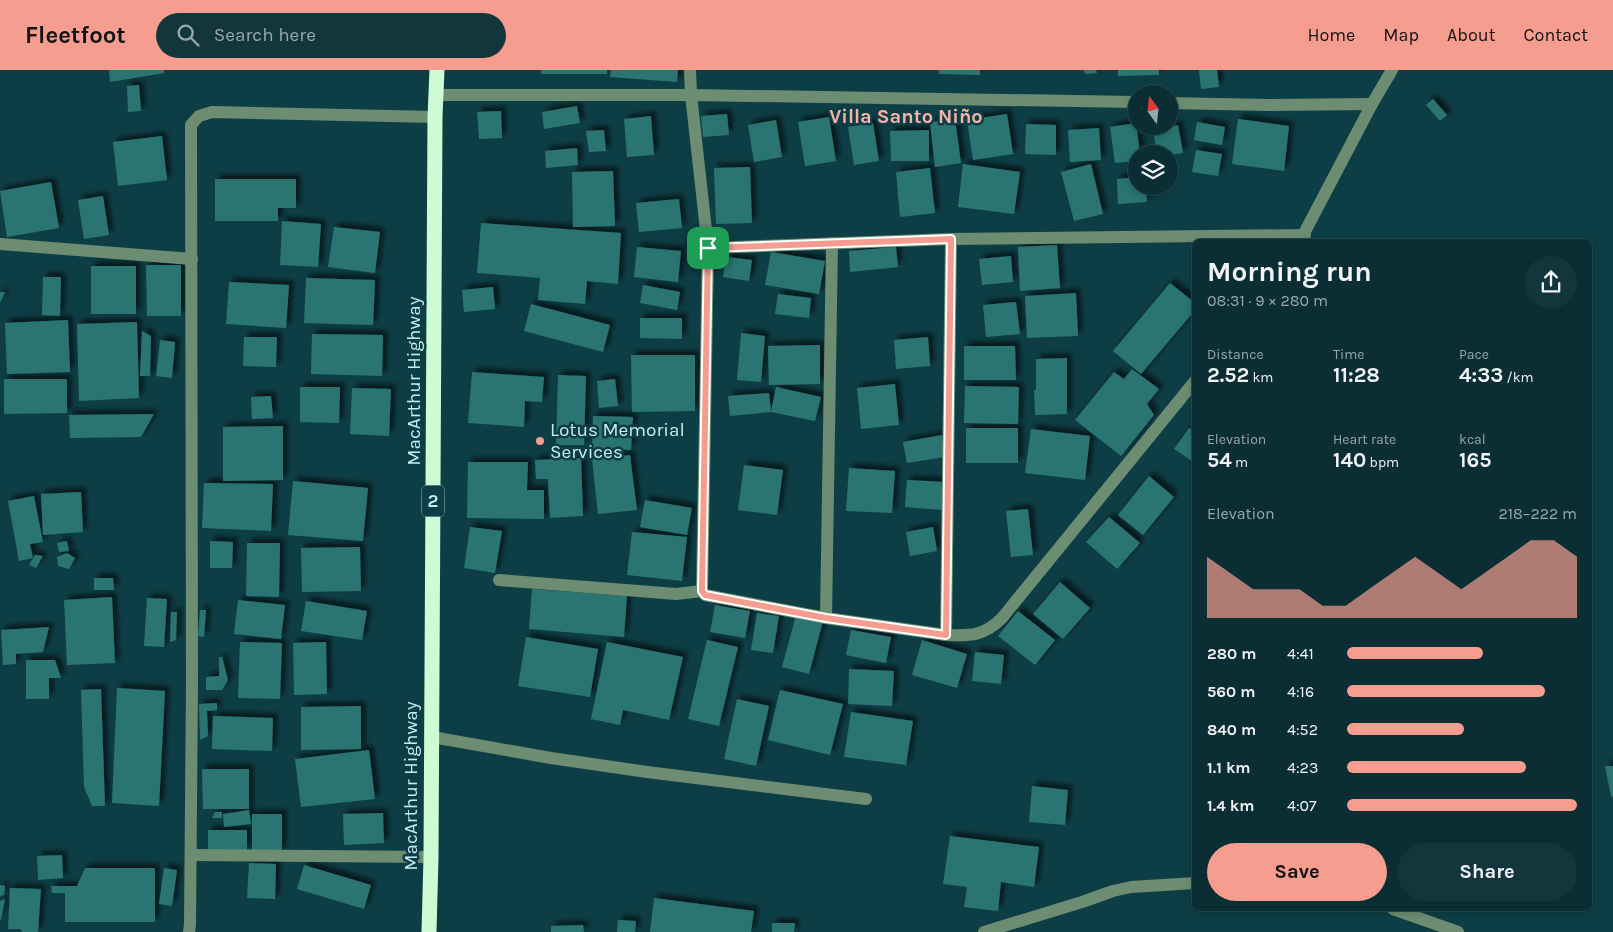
<!DOCTYPE html>
<meta charset="utf-8">
<style>
body{margin:0;font-family:Karla,sans-serif;background:#13363c;color:#f1f3f6;height:100vh;display:flex;flex-direction:column;font-size:19px;white-space:nowrap}
*{box-sizing:border-box;margin:0}
p{font-size:16px;color:#99a8ac}
.icon{flex:none;width:28px;height:28px;fill:none;stroke:currentColor;stroke-width:2;stroke-linecap:round;stroke-linejoin:round}
.map{position:relative;flex:1;overflow:hidden}
.side{position:absolute;left:1192px;top:169px;width:400px;height:672px;display:flex;flex-direction:column;background:#0a2e34;border-radius:8px;box-shadow:0 2px 8px #0003,0 0 0 1px #2a4a4f}
.side>*{flex:none}
.needle{width:32px;rotate:345deg}
.fabs{position:absolute;left:1128px;top:15px;display:grid;gap:10px}
.fabs a{display:grid;place-items:center;width:50px;height:50px;border-radius:50%;background:#0a2e34;box-shadow:0 2px 8px #0003,0 0 0 1px #2a4a4f;font-size:25px}
.pin{position:absolute;display:grid;place-items:center;width:42px;height:42px;color:#fff;margin:-21px;border-radius:10px;box-shadow:0 2px 8px #0006}
.round{display:grid;place-items:center;flex:none;width:52px;height:52px;border-radius:26px;background:#13363c}
.headline{display:flex;align-items:center;justify-content:space-between;height:85px;padding:0 15px}
h1{font-size:28px;font-weight:700;line-height:38px}
.stats{display:grid;grid-template-columns:repeat(3,1fr);gap:8px;height:85px;padding:5px 15px}
.stats div{display:grid;align-content:center}
.stats b{font-size:21px;font-weight:700}
.stats small{font-size:14px;font-weight:400}
.stats p{font-size:14px}
.chart{height:140px;padding:10px 15px}
.chart p{display:flex;justify-content:space-between}
.chart svg{width:100%;height:90px;margin-top:5px;fill:#f59d8f;opacity:.7}
.primary-button{display:flex;gap:10px;margin-top:auto;padding:10px 15px}
.primary-button a{flex:1;height:58px;border-radius:30px;background:#f59d8f;color:#111;font-size:20px;font-weight:700;line-height:58px;text-align:center}
.primary-button a+a{background:#13363c;color:#f1f3f6}
ul{padding:0 15px;list-style:none;font-size:16px}
li{display:grid;grid-template-columns:80px 60px 1fr;align-items:center;height:38px}
li i{height:12px;border-radius:6px;background:#f59d8f}
header{display:flex;align-items:center;gap:30px;box-sizing:border-box;height:70px;padding:0 25px;background:#f59d8f;color:#111}
header strong{font-size:24px}
nav{display:flex;gap:28px;margin-inline-start:auto;font-size:18px}
.search{width:350px;height:45px;background:#13363c;display:flex;align-items:center;gap:12px;box-sizing:border-box;padding:0 18px;border-radius:28px;color:#99a8ac;font-size:19px}
.map>svg:first-child{display:block}
.building{fill:#2b7571;filter:url(#shadow)}
.lines{fill:none;stroke-linecap:round;stroke-linejoin:round}
.minor{stroke:#6d8d72;stroke-width:12}
.highway{stroke:#cdfcd4;stroke-width:15}
.route-casing{stroke:#fff;stroke-width:10}
.route{stroke:#f59d8f;stroke-width:6}
.poi-dot{fill:#f59d8f;stroke:#0e3e45;stroke-width:2}
.labels{text-anchor:middle;dominant-baseline:central;stroke-width:5;stroke-linejoin:round;paint-order:stroke}
.shield{fill:#0e3e45;stroke:#8db8bf;stroke-width:1}
.shield-label{font-size:18px;font-weight:bold;fill:#c4ecf3}
.street-label{font-size:19px;fill:#c4ecf3;stroke:#0e3e45}
.poi-label{font-size:19px;fill:#c4ecf3;stroke:#0e3e45;text-anchor:start}
.neighbourhood-label{font-size:20px;font-weight:bold;fill:#f6b4a9;stroke:#0e3e45}
</style>
<header>
<strong>Fleetfoot</strong>
<div class="search"><svg class="icon" aria-label="search" viewBox="0 0 24 24"><circle cx="10" cy="10" r="6"/><path d="M15 15l6 6"/></svg>Search here</div>
<nav><a>Home</a><a>Map</a><a>About</a><a>Contact</a></nav>
</header>
<div class="map">
<svg width="1613" height="862" viewBox="0 0 1613 862">
<defs>
<filter id="shadow"><feDropShadow dx="4.5" dy="-4.5" stdDeviation="2.5" flood-color="#0009"/></filter>
</defs>
<rect width="100%" height="100%" fill="#0e3e45"/>
<g class="building">
<path d="M109,0H164V3L110,12Z"/>
<rect x="541" y="0" width="66" height="4"/>
<path d="M611,0H678L677,12L610,7Z"/>
<path d="M939,0H980V5L939,4Z"/>
<path d="M1084,0H1096L1097,3L1085,4Z"/>
<path d="M1118,0H1159V5L1118,6Z"/>
<path d="M1199,0H1217L1219,17L1201,19Z"/>
<path d="M139,15L141,41L128,42L127,16Z"/>
<path d="M1433,29L1447,45L1440,51L1426,35Z"/>
<path d="M577,36L580,53L544,59L542,42Z"/>
<path d="M501,41L502,68L479,69L477,42Z"/>
<path d="M727,44L729,65L703,67L701,46Z"/>
<path d="M1007,44L1013,84L973,90L967,50Z"/>
<path d="M651,46L654,85L627,87L624,49Z"/>
<path d="M829,47L836,91L805,96L798,52Z"/>
<path d="M955,49L961,93L935,97L930,52Z"/>
<path d="M1238,49L1289,56L1284,101L1232,94Z"/>
<path d="M776,50L782,87L754,92L748,55Z"/>
<path d="M1197,52L1225,57L1222,75L1194,70Z"/>
<path d="M873,53L879,91L854,95L848,57Z"/>
<path d="M1136,53L1140,84H1136V91L1115,93L1110,57Z"/>
<path d="M1026,54L1056,55V85L1025,84Z"/>
<path d="M1178,55L1183,83L1169,85V84H1157L1153,60Z"/>
<path d="M1099,58L1101,90L1070,92L1068,60Z"/>
<path d="M604,60L606,81L589,82L586,61Z"/>
<path d="M929,60V91H891L890,61Z"/>
<path d="M162,66L167,110L118,116L113,72Z"/>
<path d="M577,78L578,95L546,98L545,81Z"/>
<path d="M1196,80L1222,84L1218,106L1192,102Z"/>
<path d="M963,94L1020,102L1014,144L958,137Z"/>
<path d="M1091,94L1103,144L1074,151L1061,102Z"/>
<path d="M750,97L752,153L716,154L714,98Z"/>
<path d="M930,98L935,143L900,147L896,102Z"/>
<path d="M613,101L615,156L573,157L572,102Z"/>
<path d="M1136,107V116H1146L1147,132L1118,134L1117,109Z"/>
<path d="M215,109H296V138H278V151H215Z"/>
<path d="M51,112L59,158L7,167L0,121Z"/>
<path d="M103,126L109,165L84,169L78,130Z"/>
<path d="M679,129L682,158L639,162L636,133Z"/>
<path d="M282,151L321,154L318,197L280,195Z"/>
<path d="M481,153L621,163L618,214L587,211L585,234L538,230L540,208L477,203Z"/>
<path d="M334,157L380,162L375,203L328,197Z"/>
<path d="M1057,175L1060,218L1020,221L1018,177Z"/>
<path d="M637,177L681,181L678,212L634,207Z"/>
<path d="M896,177L898,197L850,202L849,181Z"/>
<path d="M771,182L825,191L819,224L765,215Z"/>
<path d="M1011,186L1013,212L982,215L979,189Z"/>
<path d="M726,187L752,190L749,211L723,207Z"/>
<path d="M146,195H181V246H147Z"/>
<rect x="91" y="196" width="45" height="48"/>
<path d="M43,207H61L60,246L42,245Z"/>
<path d="M306,208L375,210L373,255L304,253Z"/>
<path d="M229,212L289,215L286,258L226,254Z"/>
<path d="M1170,213L1195,233V240L1141,304L1113,281Z"/>
<path d="M643,215L680,222L677,240L640,233Z"/>
<path d="M493,217L495,239L464,242L462,220Z"/>
<path d="M0,222H5L0,233Z"/>
<path d="M1076,223L1078,266L1027,268L1025,226Z"/>
<path d="M778,224L811,228L809,248L775,244Z"/>
<path d="M1016,232L1020,264L986,267L983,235Z"/>
<path d="M531,234L610,255L603,282L524,261Z"/>
<path d="M640,248H682V269L640,268Z"/>
<path d="M68,250L70,302L7,304L5,253Z"/>
<path d="M137,252L139,328L79,331L77,254Z"/>
<path d="M142,261L151,266L150,306H140Z"/>
<path d="M741,263L765,266L761,312L737,310Z"/>
<path d="M312,264L383,265L382,306L311,304Z"/>
<path d="M244,267H277L276,297L243,296Z"/>
<path d="M928,267L930,296L896,299L894,270Z"/>
<path d="M160,270L175,272L172,308L156,306Z"/>
<path d="M820,275V314L769,315L768,276Z"/>
<path d="M964,276H1015L1016,310H964Z"/>
<path d="M631,285H695V341L632,342Z"/>
<path d="M1067,288V344L1035,345L1034,320H1036V289Z"/>
<path d="M1132,299L1159,319L1147,334L1154,345L1121,386L1075,350L1114,302L1124,309Z"/>
<path d="M472,302L544,307L542,332L525,331L524,357L468,353Z"/>
<path d="M558,305L586,306L584,375H556Z"/>
<path d="M4,309H67V343L4,344Z"/>
<path d="M615,309L618,336L599,338L597,311Z"/>
<path d="M895,314L899,355L861,359L857,318Z"/>
<path d="M965,316L1019,317L1018,354L964,353Z"/>
<path d="M300,317H340L339,353L300,352Z"/>
<path d="M776,317L821,327L815,351L771,342Z"/>
<path d="M352,318L391,319L389,366L350,364Z"/>
<path d="M769,323L771,342L730,346L728,326Z"/>
<path d="M271,326L273,348L252,349L251,327Z"/>
<path d="M154,344L141,367L70,368L69,345Z"/>
<path d="M593,346L633,347L631,380L592,378Z"/>
<path d="M283,356V410L223,411V357Z"/>
<rect x="966" y="358" width="52" height="35"/>
<path d="M1189,358L1195,362V393L1174,379Z"/>
<path d="M1031,359L1090,366L1085,410L1025,403Z"/>
<path d="M942,365L945,387L907,393L903,372Z"/>
<path d="M630,385L637,440L598,444L592,389Z"/>
<path d="M581,388L583,446L550,448L548,409H536L535,390Z"/>
<path d="M468,392H528L527,420H544V449L467,448Z"/>
<path d="M744,395L783,400L777,445L738,440Z"/>
<path d="M849,398L895,401L892,443L846,441Z"/>
<path d="M1149,406L1174,427L1143,465L1118,445Z"/>
<path d="M907,410L944,412L942,440L905,437Z"/>
<path d="M293,411L368,418L363,471L288,465Z"/>
<path d="M204,413L273,414L271,461L202,458Z"/>
<path d="M81,422L83,462L43,465L41,424Z"/>
<path d="M34,426L43,472L30,474L33,488L19,491L8,431Z"/>
<path d="M645,430L692,438L687,465L640,457Z"/>
<path d="M1028,439L1033,485L1011,487L1006,441Z"/>
<path d="M1109,447L1140,473L1117,499L1086,472Z"/>
<path d="M470,457L502,461L495,503L464,498Z"/>
<path d="M933,457L937,481L910,486L906,462Z"/>
<path d="M632,462L687,467L682,511L627,505Z"/>
<path d="M67,471L69,481L59,482L57,473Z"/>
<path d="M210,471L233,472L232,498H210Z"/>
<path d="M247,473H280L279,527L246,526Z"/>
<path d="M360,477L361,521L302,522L301,478Z"/>
<path d="M67,483L75,488L69,499L58,496L57,487Z"/>
<path d="M35,485L43,486L36,498L29,495Z"/>
<path d="M94,508H113L114,520H94Z"/>
<path d="M1060,512L1090,538L1063,569L1033,544Z"/>
<path d="M532,519L627,526L624,567L529,559Z"/>
<path d="M112,527L115,593L67,595L64,530Z"/>
<path d="M147,528L167,529L164,577L144,576Z"/>
<path d="M238,530L285,535L281,569L234,564Z"/>
<path d="M306,531L367,541L362,570L301,561Z"/>
<path d="M715,535L750,541L745,568L710,562Z"/>
<path d="M200,540H206L204,567L198,566Z"/>
<path d="M1018,541L1055,570L1035,595L998,566Z"/>
<path d="M171,542H177L176,570L170,572Z"/>
<path d="M757,543L779,546L773,583L751,580Z"/>
<path d="M796,545L823,551L809,604L782,597Z"/>
<path d="M49,557L43,582L16,584V594L3,595L1,560Z"/>
<path d="M851,560L891,567L886,593L846,585Z"/>
<path d="M526,567L598,579L590,627L518,616Z"/>
<path d="M707,570L738,577L719,656L688,649Z"/>
<path d="M922,570L967,584L957,618L912,605Z"/>
<path d="M240,572L282,573L280,629L238,628Z"/>
<path d="M326,572L327,624L294,625L293,573Z"/>
<path d="M607,572L683,587L669,650L623,640L620,655L591,649Z"/>
<path d="M975,582L1004,585L1001,614L972,611Z"/>
<path d="M219,587H222L228,610L222,620H206V607L219,606Z"/>
<path d="M26,590H55L61,608H49V629H26Z"/>
<path d="M849,599L894,601L892,636L848,634Z"/>
<path d="M117,618L165,621L159,736L112,733Z"/>
<path d="M101,619L105,736H92L84,717L81,620Z"/>
<path d="M780,620L843,634L830,685L768,670Z"/>
<path d="M737,629L769,636L756,696L724,689Z"/>
<path d="M217,633V640L207,641L208,666L200,670L199,634Z"/>
<path d="M361,636V679L301,680V637Z"/>
<path d="M851,642L913,651L906,695L844,687Z"/>
<path d="M213,646L273,648L272,681L212,679Z"/>
<path d="M369,680L375,729L301,737L295,689Z"/>
<path d="M1605,696H1613V727L1611,726Z"/>
<path d="M202,699H249V739H203Z"/>
<path d="M1032,716L1068,720L1065,755L1029,752Z"/>
<path d="M249,740L251,754L224,757L223,744Z"/>
<path d="M215,742H222V748H212Z"/>
<path d="M383,743L384,773L344,775L343,744Z"/>
<path d="M252,744H282V782L252,783Z"/>
<rect x="208" y="760" width="39" height="20"/>
<path d="M950,766L1039,777L1034,817L1001,812L998,841L964,837L967,817L943,814Z"/>
<path d="M62,785L63,808L38,810L37,786Z"/>
<path d="M249,793L276,794L275,829L247,828Z"/>
<path d="M304,795L371,815L364,839L297,819Z"/>
<path d="M85,798H155V852H65V823H52L51,816H77Z"/>
<path d="M164,798L177,800L172,836L159,834Z"/>
<path d="M0,815L5,816L4,825L0,826Z"/>
<path d="M10,818L41,819L38,862H22L21,859H8Z"/>
<path d="M654,828L754,841L751,862H650Z"/>
<path d="M5,829L1,850L0,849V831Z"/>
<path d="M618,850L636,851L635,862H617Z"/>
<path d="M772,853H795L794,862H772Z"/>
<path d="M583,855L584,862H551V856Z"/>
</g>
<g class="lines">
<g class="minor">
<path d="M690,0L691,25L708,178L951,169L1305,165"/>
<path d="M436,25H691L1136,32"/>
<path d="M1169,33L1268,35L1372,34"/>
<path d="M1300,171L1372,34L1392,0"/>
<path d="M0,174L192,189"/>
<path d="M708,178L702,521L705,525L826,548L946,565C971,566 984,566 1002,548L1195,311"/>
<path d="M499,510L676,524L702,521"/>
<path d="M826,548L832,173"/>
<path d="M946,565L951,169"/>
<path d="M432,667L551,688L647,702L866,729"/>
<path d="M191,785L431,787"/>
<path d="M1393,839L1458,862"/>
<path d="M189,862L190,854L192,613L191,55L199,46L212,42L435,47"/>
<path d="M984,862L1082,832L1113,821L1131,817L1195,813"/>
</g>
<path class="highway" d="M429,862L431,787L435,47L437,0"/>
</g>
<g class="lines">
<defs>
<path id="route" d="M951,169L946,565L826,548L705,525L702,521L708,178Z"/>
</defs>
<use href="#route" class="route-casing"/>
<use href="#route" class="route"/>
</g>
<circle class="poi-dot" cx="540" cy="371" r="5"/>
<g class="labels">
<rect class="shield" x="422" y="415.5" width="22" height="31" rx="4"/>
<g class="shield-label">
<text x="433" y="431">2</text>
</g>
<g class="street-label">
<text transform="translate(414 311) rotate(-90)">MacArthur Highway</text>
<text transform="translate(411 716) rotate(-90)">MacArthur Highway</text>
</g>
<g class="poi-label">
<text x="550" y="360">Lotus Memorial<tspan x="550" dy="22">Services</tspan></text>
</g>
<g class="neighbourhood-label">
<text x="906" y="46">Villa Santo Niño</text>
</g>
</g>
</svg>
<div class="fabs">
<a><svg class="needle" viewBox="-14 -14 28 28"><path d="M0-13l5 13h-10z" fill="#e53935"/><path d="M0 13l5-13h-10z" fill="#99a8ac"/></svg></a>
<a><svg class="icon" aria-label="layers" viewBox="0 0 24 24"><path d="M12 4l9 5-9 5-9-5zM3 14l9 5 9-5"/></svg></a>
</div>
<div class="pin" style="left:708px;top:178px;background:#1e9e55"><svg class="icon" aria-label="arrive" viewBox="0 0 24 24"><path d="M6 21V4h12l-3 4 3 4H6"/></svg></div>
<section class="side">
<div class="headline"><div><h1>Morning run</h1><p>08:31 · 9 × 280 m</p></div><a class="round"><svg class="icon" aria-label="share" viewBox="0 0 24 24"><path d="M12 15V3M7 8l5-5 5 5M5 13v7h14v-7"/></svg></a></div>
<div class="stats">
<div><p>Distance</p><b>2.52<small> km</small></b></div>
<div><p>Time</p><b>11:28</b></div>
<div><p>Pace</p><b>4:33<small> /km</small></b></div>
</div>
<div class="stats">
<div><p>Elevation</p><b>54<small> m</small></b></div>
<div><p>Heart rate</p><b>140<small> bpm</small></b></div>
<div><p>kcal</p><b>165</b></div>
</div>
<div class="chart"><p><span>Elevation</span>218–222 m</p>
<svg viewBox="0 0 160 44" preserveAspectRatio="none"><path d="M0 44V14L10 22L20 30L30 30L40 30L50 38L60 38L70 30L80 22L90 14L100 22L110 30L120 22L130 14L140 6L150 6L160 14V44z"/></svg>
</div>
<ul>
<li><b>280 m</b>4:41<i style="width:59%"></i></li>
<li><b>560 m</b>4:16<i style="width:86%"></i></li>
<li><b>840 m</b>4:52<i style="width:51%"></i></li>
<li><b>1.1 km</b>4:23<i style="width:78%"></i></li>
<li><b>1.4 km</b>4:07<i style="width:100%"></i></li>
</ul>
<div class="primary-button"><a>Save</a><a>Share</a></div>
</section>
</div>
